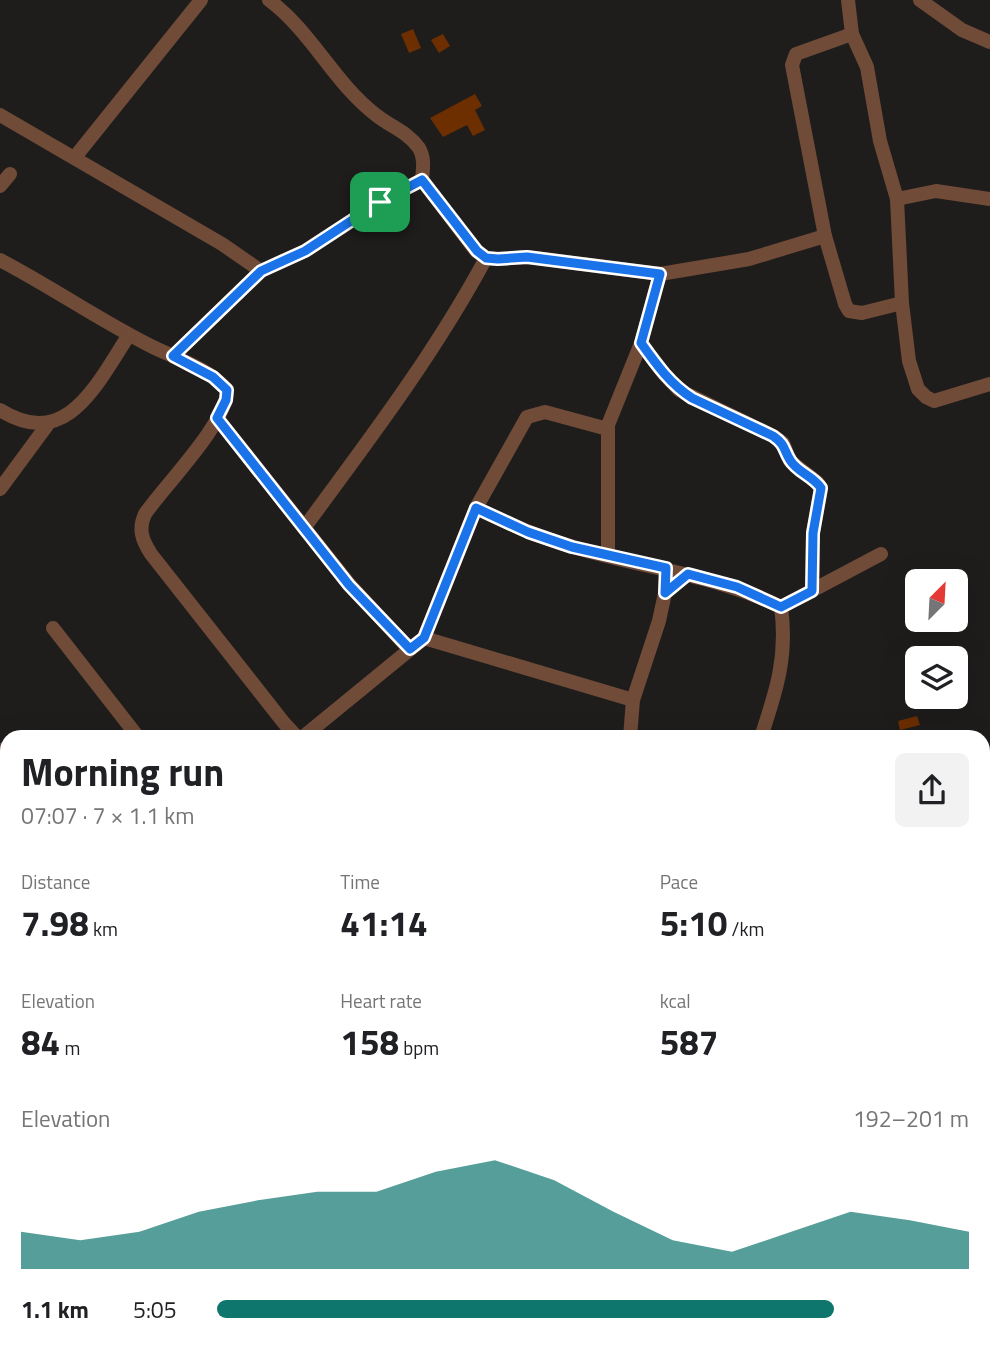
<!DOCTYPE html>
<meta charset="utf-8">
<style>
body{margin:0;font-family:"Titillium Web",sans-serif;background:#f2f2f2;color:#202124;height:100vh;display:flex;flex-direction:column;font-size:26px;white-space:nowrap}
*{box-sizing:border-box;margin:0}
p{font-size:23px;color:#757577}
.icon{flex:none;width:38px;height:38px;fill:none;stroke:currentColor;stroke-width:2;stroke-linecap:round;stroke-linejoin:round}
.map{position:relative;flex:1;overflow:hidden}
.side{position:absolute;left:0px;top:730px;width:990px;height:621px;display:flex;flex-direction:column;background:#fff;border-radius:21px 21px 0 0;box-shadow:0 7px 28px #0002}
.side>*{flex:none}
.needle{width:46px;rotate:24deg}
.fabs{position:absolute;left:905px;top:569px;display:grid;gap:14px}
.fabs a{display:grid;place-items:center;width:63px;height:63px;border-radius:10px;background:#fff;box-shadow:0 7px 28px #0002;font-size:35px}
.pin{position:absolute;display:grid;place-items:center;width:60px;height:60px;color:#fff;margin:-30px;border-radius:14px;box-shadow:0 4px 10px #0006}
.round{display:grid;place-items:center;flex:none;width:74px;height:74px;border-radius:10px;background:#f2f2f2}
.headline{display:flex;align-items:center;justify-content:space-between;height:119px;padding:0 21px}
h1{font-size:38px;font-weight:700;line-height:52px}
.figures{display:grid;grid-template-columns:repeat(3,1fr);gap:10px;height:119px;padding:7px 21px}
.figures div{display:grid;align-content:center}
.figures b{font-size:35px;font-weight:700}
.figures small{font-size:19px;font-weight:400}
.figures p{font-size:19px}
.chart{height:196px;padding:14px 21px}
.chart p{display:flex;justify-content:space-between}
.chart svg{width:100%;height:126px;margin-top:7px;fill:#0f766e;opacity:.7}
ul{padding:0 21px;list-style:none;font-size:23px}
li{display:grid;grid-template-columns:112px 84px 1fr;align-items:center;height:52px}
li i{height:18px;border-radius:9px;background:#0f766e}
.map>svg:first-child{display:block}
.building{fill:#6d2e00}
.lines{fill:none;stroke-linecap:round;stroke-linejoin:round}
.minor{stroke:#6f4b38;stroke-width:14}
.tertiary{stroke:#6f4b38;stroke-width:18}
.route-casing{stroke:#fff;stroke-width:14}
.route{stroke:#1a73e8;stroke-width:9}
</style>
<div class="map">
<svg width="990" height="1350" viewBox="0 0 990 1350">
<rect width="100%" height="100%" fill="#1f1d1c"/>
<g class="building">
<path d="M413,29L421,48L409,53L401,34Z"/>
<path d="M443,34L450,46L439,53L431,40Z"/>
<path d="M475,94L482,106L475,110L485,130L473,136L467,125L443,137L430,118Z"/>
<path d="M917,716L920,725L900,730L898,721Z"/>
</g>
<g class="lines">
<g class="minor">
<path d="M269,0C312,32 334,83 376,115C391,127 408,132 419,148C425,158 423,169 422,180L476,251L486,258L497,259L527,257L660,274L749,259L825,236"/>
<path d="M848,0L852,34L867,67L880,141L897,199L902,303L909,361L918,389L926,397L934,401L990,384"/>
<path d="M920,0L962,30L990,42"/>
<path d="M852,34L796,54L792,65L825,236L845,304L849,311L862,313L902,303"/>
<path d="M0,115L222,244L261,271"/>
<path d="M75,157L201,0"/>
<path d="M0,186L10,174"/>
<path d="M897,199L936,191L990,199"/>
<path d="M0,260C50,286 96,318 147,344C173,358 207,366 227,390C228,422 164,486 145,514C138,529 142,540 151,554L284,723L297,737"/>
<path d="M641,343L664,374L679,390L773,436L783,443L790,461L817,482L821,488L813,533L812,591"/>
<path d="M173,356L261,271L305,251L380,202L422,180"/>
<path d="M0,410C67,452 97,383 129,335"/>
<path d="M217,418L350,585L409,649"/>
<path d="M0,489L48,424"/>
<path d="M476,508C507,523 538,537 570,546C641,568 714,574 781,607L881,554"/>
<path d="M304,528C369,440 435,353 486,258"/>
<path d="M608,555V425"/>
<path d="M53,628L138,737"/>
<path d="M424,638L633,700"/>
<path d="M303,737L424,638L476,508L527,417L545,412L604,428L608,425L641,343L660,274"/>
<path d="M630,737L633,700L659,621L665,593L666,568"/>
<path d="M761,737C776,692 788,656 781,607"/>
<path d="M0,750L7,763"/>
<path d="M0,981L7,970"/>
<path d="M0,985L7,1000"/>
<path d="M984,1098L990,1104"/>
<path d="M984,1143L990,1136"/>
<path d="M0,1207L7,1209"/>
<path d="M984,1331L988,1350"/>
<path d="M355,1344L359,1350"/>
<path d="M513,1344L515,1350"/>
<path d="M0,1346L7,1343"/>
<path d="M53,1350L55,1344"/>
</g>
<g class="tertiary">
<path d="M0,1182L7,1185"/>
<path d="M403,1344L418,1350"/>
</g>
</g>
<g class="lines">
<defs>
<path id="route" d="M422,180L477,251L486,258L498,259L527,257L660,274L641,343C656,364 670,384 692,398L773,436C786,445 783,449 790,460C797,472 813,476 821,488L813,533L812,591L781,607L737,587L688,574L665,593L666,568L572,547L528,532L476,508L424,638L410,649L349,585L217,418L226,400L227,390L213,377L173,356L261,271L305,251L380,202Z"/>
</defs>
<use href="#route" class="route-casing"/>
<use href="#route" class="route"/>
</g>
</svg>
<div class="fabs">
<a><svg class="needle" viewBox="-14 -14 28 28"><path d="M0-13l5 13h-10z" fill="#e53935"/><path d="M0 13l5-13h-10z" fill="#757577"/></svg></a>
<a><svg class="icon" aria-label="layers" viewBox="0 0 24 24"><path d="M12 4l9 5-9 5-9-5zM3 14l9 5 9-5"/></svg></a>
</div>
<div class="pin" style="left:380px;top:202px;background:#1e9e55"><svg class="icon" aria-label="arrive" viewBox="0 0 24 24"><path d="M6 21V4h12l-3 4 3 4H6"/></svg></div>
<section class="side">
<div class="headline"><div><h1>Morning run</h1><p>07:07 · 7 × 1.1 km</p></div><a class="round"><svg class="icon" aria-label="share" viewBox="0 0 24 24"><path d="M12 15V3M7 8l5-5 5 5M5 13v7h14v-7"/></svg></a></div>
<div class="figures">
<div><p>Distance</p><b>7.98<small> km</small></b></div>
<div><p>Time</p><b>41:14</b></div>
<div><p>Pace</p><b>5:10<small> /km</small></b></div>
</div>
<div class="figures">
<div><p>Elevation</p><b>84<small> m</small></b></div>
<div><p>Heart rate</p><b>158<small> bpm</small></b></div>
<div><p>kcal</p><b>587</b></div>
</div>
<div class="chart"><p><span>Elevation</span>192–201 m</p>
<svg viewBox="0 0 160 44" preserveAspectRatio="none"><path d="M0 44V31L10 34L20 31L30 24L40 20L50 17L60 17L70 10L80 6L90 13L100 24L110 34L120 38L130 31L140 24L150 27L160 31V44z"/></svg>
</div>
<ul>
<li><b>1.1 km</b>5:05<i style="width:82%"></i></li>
</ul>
</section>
</div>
